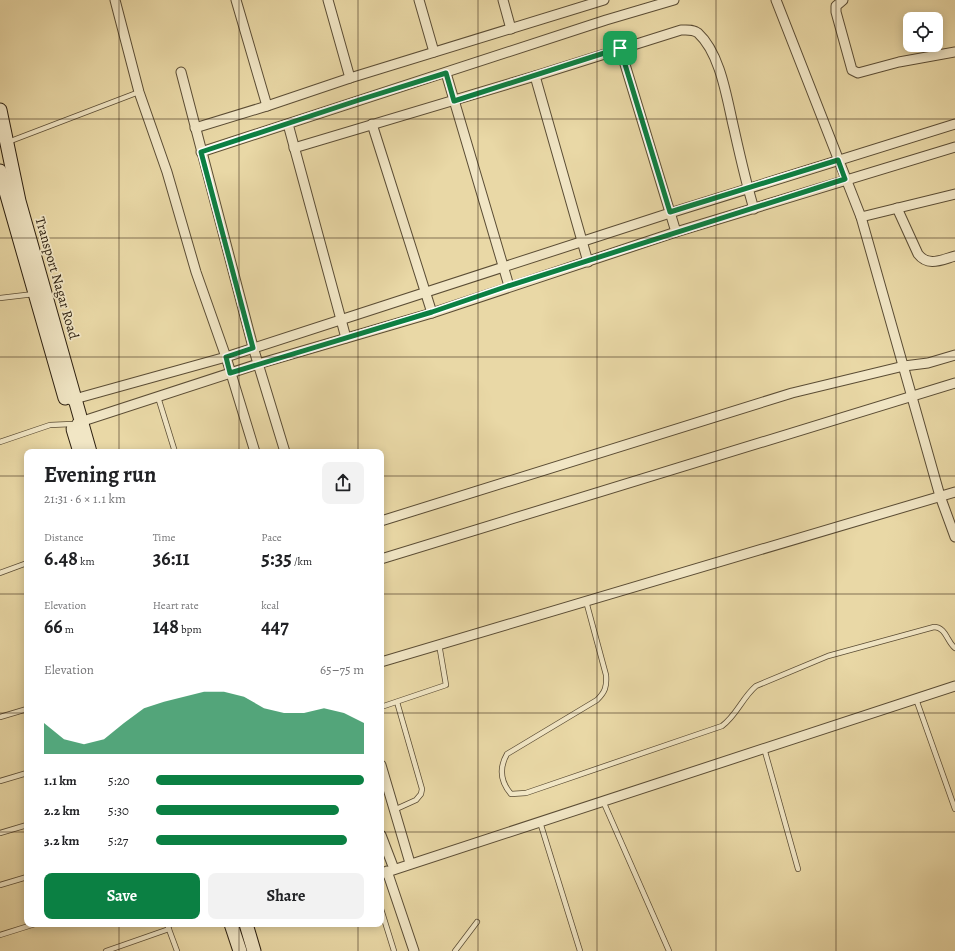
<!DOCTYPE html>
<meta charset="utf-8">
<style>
body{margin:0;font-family:Alegreya,serif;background:#f2f2f2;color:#202124;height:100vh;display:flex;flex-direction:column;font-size:15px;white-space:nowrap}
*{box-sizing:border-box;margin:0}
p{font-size:13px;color:#757577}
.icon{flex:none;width:22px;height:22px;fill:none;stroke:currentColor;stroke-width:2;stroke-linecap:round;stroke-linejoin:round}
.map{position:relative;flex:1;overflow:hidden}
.details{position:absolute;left:24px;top:449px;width:360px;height:478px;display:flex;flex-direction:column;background:#fff;border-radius:8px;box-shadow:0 2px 10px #0003}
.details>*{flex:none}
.fabs{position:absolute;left:903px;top:12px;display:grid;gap:8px}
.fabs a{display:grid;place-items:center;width:40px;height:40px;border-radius:8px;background:#fff;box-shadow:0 2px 10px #0003;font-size:20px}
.pin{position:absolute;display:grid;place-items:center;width:34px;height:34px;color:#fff;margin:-17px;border-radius:8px;box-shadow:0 2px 6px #0006}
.round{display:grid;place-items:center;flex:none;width:42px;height:42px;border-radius:8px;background:#f2f2f2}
.head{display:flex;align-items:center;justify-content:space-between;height:68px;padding:0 20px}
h1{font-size:22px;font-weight:700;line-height:30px}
.figures{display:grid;grid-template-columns:repeat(3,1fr);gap:6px;height:68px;padding:4px 20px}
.figures div{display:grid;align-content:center}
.figures b{font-size:20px;font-weight:700}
.figures small{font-size:11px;font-weight:400}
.figures p{font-size:11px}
.chart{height:112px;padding:8px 20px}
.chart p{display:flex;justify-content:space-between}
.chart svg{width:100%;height:72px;margin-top:4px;fill:#0b8043;opacity:.7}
.button{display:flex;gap:8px;margin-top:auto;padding:8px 20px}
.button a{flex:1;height:46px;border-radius:8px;background:#0b8043;color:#fff;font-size:16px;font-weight:700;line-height:46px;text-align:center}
.button a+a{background:#f2f2f2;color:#202124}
ul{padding:0 20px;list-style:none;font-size:13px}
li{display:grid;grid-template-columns:64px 48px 1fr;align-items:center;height:30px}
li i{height:10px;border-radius:5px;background:#0b8043}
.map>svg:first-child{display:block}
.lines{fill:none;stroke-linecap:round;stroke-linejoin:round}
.lane-casing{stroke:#5b4d35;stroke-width:6}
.street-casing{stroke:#5b4d35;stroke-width:11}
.secondary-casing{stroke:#2c1f0f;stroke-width:15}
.lane{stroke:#f1e6c5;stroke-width:4.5}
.street{stroke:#f1e6c5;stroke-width:9}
.secondary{stroke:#f1e6c5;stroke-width:13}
.route-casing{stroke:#fff;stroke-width:8}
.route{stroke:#0b8043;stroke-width:5}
.grid{fill:none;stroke:#2c1f0f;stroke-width:1;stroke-opacity:0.55}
.labels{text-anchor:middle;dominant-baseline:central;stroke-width:3.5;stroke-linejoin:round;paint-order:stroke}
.street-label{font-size:14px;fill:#2c1f0f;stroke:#f1e6c5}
</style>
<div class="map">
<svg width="955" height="951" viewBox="0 0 955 951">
<rect width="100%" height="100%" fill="#e9d8a6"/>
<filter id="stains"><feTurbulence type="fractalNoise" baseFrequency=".005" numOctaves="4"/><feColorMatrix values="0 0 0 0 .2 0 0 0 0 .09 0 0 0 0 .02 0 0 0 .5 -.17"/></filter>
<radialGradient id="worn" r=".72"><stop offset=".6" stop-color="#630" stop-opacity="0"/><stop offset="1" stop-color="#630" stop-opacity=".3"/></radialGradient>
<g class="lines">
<defs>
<g id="lane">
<path d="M8,142L139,92"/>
<path d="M0,298L34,294"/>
<path d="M158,397L175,452"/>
<path d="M0,442L50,425L72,424"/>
<path d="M0,573L27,563"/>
<path d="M586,601L606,675C607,687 605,692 597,700L507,754C499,768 500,781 511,794L526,793L722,726C737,715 742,698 756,686L828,656L934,627C946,627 947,642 955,648"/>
<path d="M916,699L955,809"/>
<path d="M381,707L446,685L439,644"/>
<path d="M0,717L27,709"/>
<path d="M764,748L798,869"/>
<path d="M0,781L27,773"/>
<path d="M603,801L669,951"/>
<path d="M394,810L416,800L421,794L422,789L397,702"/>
<path d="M540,822L580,951"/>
<path d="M0,833L27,825"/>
<path d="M0,885L27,877"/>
<path d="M381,909L394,951"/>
<path d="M167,924L177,951"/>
<path d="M0,935L35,924"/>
<path d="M106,951L169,929"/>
<path d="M455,951L477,922"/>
</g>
<g id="street">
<path d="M115,0L139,92L167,172L196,272L226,357L255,452"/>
<path d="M236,0L267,106"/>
<path d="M328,0L350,78"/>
<path d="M419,0L434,52"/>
<path d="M503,0L511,29"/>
<path d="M776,0L861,217L940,496L955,537"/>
<path d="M843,0L836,6V12L852,70L858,73L899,62L955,52"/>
<path d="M620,48L676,232"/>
<path d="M181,72L253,347L285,452"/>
<path d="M446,73L509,286"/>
<path d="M535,76L588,262"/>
<path d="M288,124L346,338"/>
<path d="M372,124L432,313"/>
<path d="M195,128L267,106L350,78L604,0"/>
<path d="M294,148L535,76L681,30C687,30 693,29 698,33C721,54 727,100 734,129C740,156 746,183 754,209"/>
<path d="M201,152L606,20L674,0"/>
<path d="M897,208L918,254C928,267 941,260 955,256"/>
<path d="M861,217L955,194"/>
<path d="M71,400L226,357L670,213L955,124"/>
<path d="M77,423L258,364L432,313L676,232L955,147"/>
<path d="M381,521L792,393L904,366L928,363L955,355"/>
<path d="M381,559L955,383"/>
<path d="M381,662L955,492"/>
<path d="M381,765L410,863"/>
<path d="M381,835L394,869"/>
<path d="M387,871L414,951"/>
<path d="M381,874L955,686"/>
</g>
<g id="secondary">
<path d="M0,110L19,201L90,452"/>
<path d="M0,171L65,398"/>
<path d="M73,429L80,452"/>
<path d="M231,924L240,951"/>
<path d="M246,924L254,951"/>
</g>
</defs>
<use href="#lane" class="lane-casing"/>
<use href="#street" class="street-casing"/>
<use href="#secondary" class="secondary-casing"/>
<use href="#lane" class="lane"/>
<use href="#street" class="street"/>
<use href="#secondary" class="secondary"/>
</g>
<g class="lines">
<defs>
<path id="route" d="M620,48L670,212L838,160L845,179L508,286L432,312L230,373L226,357L253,348L201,152L359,100L446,73L454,101Z"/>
</defs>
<use href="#route" class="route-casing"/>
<use href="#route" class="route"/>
</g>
<path class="grid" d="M119,0V452M239,0V452M358,0V452M478,0V951M597,0V951M716,0V951M836,0V951M0,119H955M0,238H955M0,357H955M0,476H27M381,476H955M0,594H27M381,594H955M0,713H27M381,713H955M0,832H27M381,832H955M119,924V951M239,924V951M358,924V951"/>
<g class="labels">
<g class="street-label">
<text transform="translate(57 278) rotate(74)">Transport Nagar Road</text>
</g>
</g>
<rect width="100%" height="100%" filter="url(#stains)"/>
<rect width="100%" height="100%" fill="url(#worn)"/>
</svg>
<div class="fabs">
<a><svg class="icon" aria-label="locate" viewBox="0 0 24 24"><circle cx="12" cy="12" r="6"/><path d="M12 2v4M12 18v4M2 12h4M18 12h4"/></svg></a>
</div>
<div class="pin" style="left:620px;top:48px;background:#1e9e55"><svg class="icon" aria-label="arrive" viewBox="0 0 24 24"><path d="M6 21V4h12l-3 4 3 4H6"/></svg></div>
<section class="details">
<div class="head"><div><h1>Evening run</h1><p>21:31 · 6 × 1.1 km</p></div><a class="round"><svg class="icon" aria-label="share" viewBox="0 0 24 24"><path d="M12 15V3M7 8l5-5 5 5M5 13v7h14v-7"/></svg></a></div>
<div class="figures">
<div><p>Distance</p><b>6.48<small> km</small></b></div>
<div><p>Time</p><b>36:11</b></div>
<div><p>Pace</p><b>5:35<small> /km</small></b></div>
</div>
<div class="figures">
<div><p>Elevation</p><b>66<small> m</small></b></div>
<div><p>Heart rate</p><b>148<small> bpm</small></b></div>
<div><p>kcal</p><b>447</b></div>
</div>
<div class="chart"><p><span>Elevation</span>65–75 m</p>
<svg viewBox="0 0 160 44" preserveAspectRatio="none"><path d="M0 44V25L10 35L20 38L30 35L40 25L50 16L60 12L70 9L80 6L90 6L100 9L110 16L120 19L130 19L140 16L150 19L160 25V44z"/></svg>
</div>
<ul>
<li><b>1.1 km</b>5:20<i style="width:100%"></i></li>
<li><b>2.2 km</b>5:30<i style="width:88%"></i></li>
<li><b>3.2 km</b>5:27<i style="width:92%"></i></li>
</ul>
<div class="button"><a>Save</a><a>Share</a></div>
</section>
</div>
